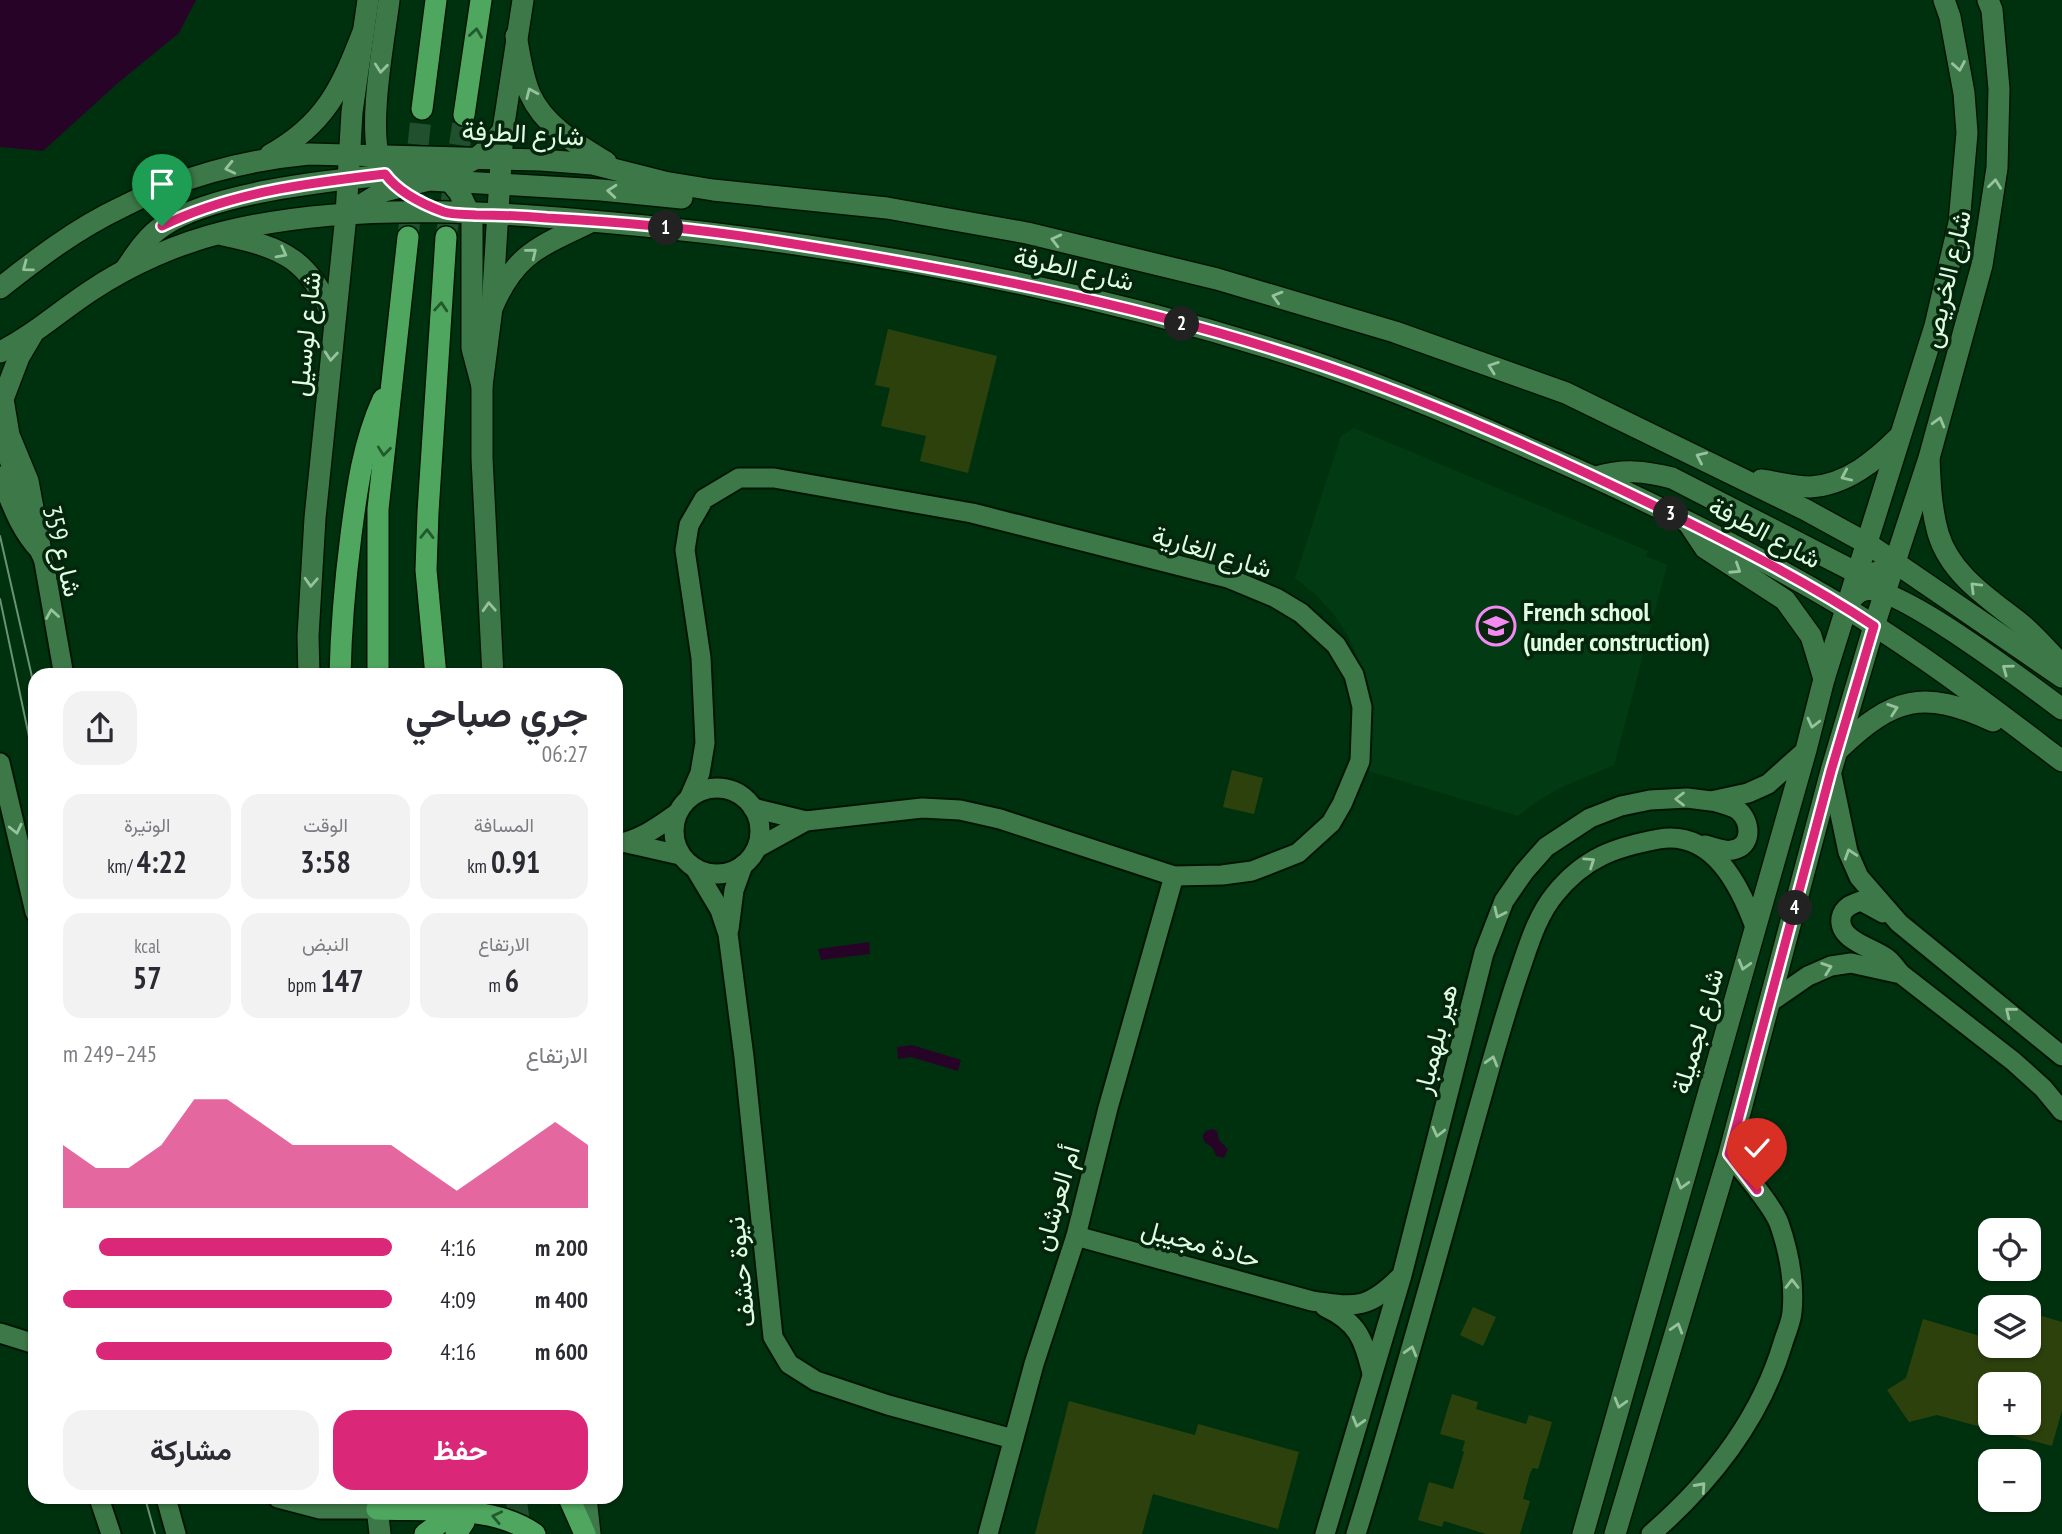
<!DOCTYPE html>
<html lang="ar">
<meta charset="utf-8">
<style>
body{margin:0;font-family:"PT Sans Narrow",Vazirmatn,sans-serif;background:#f2f2f3;color:#2b2b33;direction:rtl;height:100vh;display:flex;flex-direction:column;font-size:26px;white-space:nowrap}
*{box-sizing:border-box;margin:0}
p{font-size:23px;color:#7c7c81}
.icon{flex:none;width:38px;height:38px;fill:none;stroke:currentColor;stroke-width:2;stroke-linecap:round;stroke-linejoin:round}
.map{position:relative;flex:1;overflow:hidden;direction:ltr}
.drawer{position:absolute;left:28px;top:668px;width:595px;height:836px;display:flex;flex-direction:column;background:#fff;border-radius:21px;box-shadow:0 2px 5px #0004;direction:rtl}
.drawer>*{flex:none}
.tools{position:absolute;left:1978px;top:1218px;display:grid;gap:14px}
.tools a{display:grid;place-items:center;width:63px;height:63px;border-radius:14px;background:#fff;box-shadow:0 2px 5px #0004;font-size:35px}
.pin{position:absolute;display:grid;place-items:center;width:60px;height:60px;color:#fff;margin:-72px -30px;border-radius:50% 50% 50% 0;rotate:-45deg;box-shadow:0 0 7px #0007}
.pin .icon{rotate:45deg}
.km{position:absolute;width:35px;height:35px;margin:-18px;border-radius:50%;background:#222;color:#fff;font-size:19px;line-height:35px;text-align:center}
.round{display:grid;place-items:center;flex:none;width:74px;height:74px;border-radius:21px;background:#f2f2f3}
.headline{display:flex;align-items:center;justify-content:space-between;height:119px;padding:0 35px}
h1{font-size:38px;font-weight:700;line-height:52px}
.metrics{display:grid;grid-template-columns:repeat(3,1fr);gap:10px;height:119px;padding:7px 35px}
.metrics div{display:grid;align-content:center;border-radius:18px;background:#f2f2f3;text-align:center}
.metrics b{font-size:30px;font-weight:700}
.metrics small{font-size:19px;font-weight:400}
.metrics p{font-size:19px}
.chart{height:196px;padding:14px 35px}
.chart p{display:flex;justify-content:space-between}
.chart svg{width:100%;height:126px;margin-top:7px;fill:#db2777;opacity:.7}
.primary-button{display:flex;gap:14px;margin-top:auto;padding:14px 35px}
.primary-button a{flex:1;height:80px;border-radius:21px;background:#db2777;color:#fff;font-size:28px;font-weight:700;line-height:80px;text-align:center}
.primary-button a+a{background:#f2f2f3;color:#2b2b33}
ul{padding:0 35px;list-style:none;font-size:23px}
li{display:grid;grid-template-columns:112px 84px 1fr;align-items:center;height:52px}
li i{height:18px;border-radius:9px;background:#db2777}
.map>svg:first-child{display:block}
.built{fill:#023b13}
.water{fill:#280328}
.building{fill:#2d410d;fill-rule:evenodd}
.lines{fill:none;stroke-linecap:round;stroke-linejoin:round}
.trunk-tunnel{stroke:#21502e;stroke-width:21;stroke-dasharray:21 10;stroke-linecap:butt}
.minor-casing{stroke:#001602;stroke-width:23}
.tertiary-casing{stroke:#001602;stroke-width:24}
.secondary-casing{stroke:#001602;stroke-width:24}
.trunk-casing{stroke:#001602;stroke-width:24}
.minor{stroke:#3d7948;stroke-width:19}
.tertiary{stroke:#3d7948;stroke-width:21}
.secondary{stroke:#3d7948;stroke-width:21}
.trunk{stroke:#4ea65f;stroke-width:21}
.tram{stroke:#6a9373;stroke-width:2}
.oneway{stroke:#22592d}
.oneway2{stroke:#96c29c}
.route-casing{stroke:#fff;stroke-width:14}
.route{stroke:#db2777;stroke-width:9}
.labels{text-anchor:middle;dominant-baseline:central;stroke-width:7;stroke-linejoin:round;paint-order:stroke}
.street-label{font-size:26px;fill:#defde1;stroke:#05250c}
.poi-label{font-size:26px;font-weight:bold;fill:#defde1;stroke:#05250c;text-anchor:start}
</style>
<div class="map">
<svg width="2062" height="1534" viewBox="0 0 2062 1534">
<rect width="100%" height="100%" fill="#00310e"/>
<path class="built" d="M1354,428L1648,551L1646,556L1667,565L1614,765L1560,788L1536,802L1518,816L1365,770L1369,706L1364,673L1348,636L1335,616L1318,597L1295,578L1341,436Z"/>
<g class="water">
<path d="M0,0H196L179,33L118,83L43,151L0,147Z"/>
<path d="M869,942L870,954L821,960L818,949Z"/>
<path d="M912,1045L961,1060L958,1071L911,1057L898,1059L897,1047Z"/>
<path d="M1212,1129L1217,1131L1219,1140L1228,1149L1224,1158L1216,1156L1213,1148C1208,1143 1203,1145 1203,1135L1206,1131Z"/>
</g>
<g class="building">
<path d="M888,329L997,356L968,473L920,461L926,436L881,426L890,388L875,385Z"/>
<path d="M1232,770L1263,778L1254,814L1223,807Z"/>
<path d="M1473,1307L1496,1317L1483,1346L1460,1335Z"/>
<path d="M2028,1312L2062,1322V1410L2052,1446L1937,1415L1909,1422L1887,1390L1906,1378L1923,1319L1990,1339V1346H2028ZM1990,1384H2028V1423H1990Z"/>
<path d="M1452,1394L1478,1402L1476,1409L1526,1424L1529,1415L1552,1422L1538,1469L1533,1468L1530,1473L1523,1499L1530,1501L1520,1534H1486L1444,1521L1442,1527L1418,1520L1429,1482L1453,1489L1464,1452L1462,1451L1465,1441L1440,1434Z"/>
<path d="M1069,1401L1195,1435L1198,1424L1299,1452L1278,1529L1153,1494L1142,1534H1035Z"/>
</g>
<g class="lines">
<g class="trunk-tunnel">
<path d="M408,237L422,109"/>
<path d="M446,237L464,115"/>
<path d="M516,1498L521,1534"/>
</g>
<defs>
<g id="minor">
<path d="M0,442L9,460L26,510"/>
<path d="M0,476C11,503 19,529 40,551"/>
<path d="M36,538L44,562L64,676"/>
<path d="M0,763L35,912"/>
<path d="M1831,771L1848,852L1859,877L1899,923L2062,1056"/>
<circle cx="717" cy="831" r="43"/>
<path d="M690,796L700,773L705,743L701,658L685,550L689,525L704,499L739,478H774L972,513L1228,578L1276,598L1301,613L1336,645L1354,675L1362,707L1360,761L1342,804L1331,823L1298,853L1252,871L1222,875L1174,876L1000,819L960,810L922,808L806,821L753,808"/>
<path d="M627,843L680,855"/>
<path d="M616,844C638,841 658,827 676,814"/>
<path d="M1705,845C1713,847 1724,852 1732,850C1753,847 1751,822 1739,811C1732,805 1722,804 1713,801"/>
<path d="M757,848L806,821"/>
<path d="M695,868L720,910L728,934L744,1057L773,1337L789,1364L816,1381L888,1405L1013,1439"/>
<path d="M1883,913L1861,901C1852,904 1843,907 1841,918C1838,942 1876,948 1889,960C1893,964 1897,969 1900,973"/>
<path d="M729,929L734,890L743,865"/>
<path d="M1769,1003L1808,976L1831,966L1851,963L1901,974L2013,1061L2043,1088L2062,1111"/>
<path d="M1076,1236L1312,1301C1355,1307 1367,1310 1399,1278"/>
<path d="M1325,1307C1359,1323 1363,1339 1372,1373"/>
<path d="M0,1333L35,1344"/>
<path d="M99,1498L111,1534"/>
<path d="M166,1498L176,1534"/>
<path d="M278,1498L320,1509H377"/>
<path d="M988,1534L1034,1364L1076,1236L1108,1108L1174,876"/>
<path d="M1325,1534L1402,1275L1484,953L1504,901L1524,872L1546,847L1590,818L1621,806L1650,800L1687,798L1711,801L1748,793L1768,784L1806,750"/>
<path d="M1356,1534C1399,1396 1437,1257 1476,1117C1490,1068 1503,1019 1520,970C1529,944 1537,916 1555,894C1584,858 1615,847 1659,839C1713,830 1740,886 1755,927"/>
<path d="M1651,1534C1711,1482 1760,1420 1783,1343C1786,1333 1791,1323 1792,1312C1795,1282 1789,1252 1779,1223C1771,1203 1743,1172 1729,1154"/>
</g>
<g id="tertiary">
<path d="M309,676L308,636L315,518L346,215L352,112L368,0"/>
<path d="M493,676L482,458V386L492,308L503,130L523,0"/>
<path d="M376,1498L380,1534"/>
<path d="M586,1498L590,1534"/>
<path d="M1583,1534L1806,750L1824,679L1935,326L1959,223L1967,133L1964,93L1950,17L1944,0"/>
<path d="M1615,1534L1729,1154L1831,771L1874,626L1929,458L1982,265L1997,168L1999,89L1992,10L1988,0"/>
</g>
<g id="secondary">
<path d="M516,36C520,55 522,76 530,94C544,126 578,145 606,162"/>
<path d="M270,155C325,124 341,89 363,32"/>
<path d="M382,167C366,132 384,42 389,0"/>
<path d="M444,174L459,192L472,219V348L482,386"/>
<path d="M348,213L384,191L429,180L601,190L682,198"/>
<path d="M223,235C285,248 309,259 334,320"/>
<path d="M125,270C135,255 147,236 163,226C213,193 324,181 385,175C412,172 444,174 469,162C484,155 494,143 503,130"/>
<path d="M0,288C38,258 76,229 120,208C177,178 244,160 309,154L541,160L593,164L664,182L713,190L887,208L1027,233L1217,279L1395,332L1566,393L1806,510L1868,544L2062,677"/>
<path d="M492,308C516,252 540,247 590,222"/>
<path d="M32,335L19,357L3,399L9,435L28,481L41,552"/>
<path d="M0,352C33,336 61,310 92,290C131,264 179,243 224,232C357,199 510,213 645,226C866,248 1087,289 1298,357C1376,382 1452,414 1526,447C1635,494 1742,546 1844,607C1920,652 1992,708 2062,761"/>
<path d="M1929,458C1930,483 1931,508 1938,533C1950,574 1988,598 2020,623C2035,635 2048,651 2062,665"/>
<path d="M1596,477C1623,469 1645,471 1672,478L1863,576L1884,570L1895,563"/>
<path d="M1761,480C1776,482 1794,487 1810,487C1847,485 1876,460 1900,436"/>
<path d="M1689,524L1705,548L1785,600L1811,636L1824,679"/>
<path d="M1846,608C1851,600 1855,592 1865,590C1897,584 2031,686 2062,709"/>
<path d="M1839,749C1893,697 1923,689 1993,721"/>
</g>
<g id="trunk">
<path d="M422,109L436,0"/>
<path d="M464,115L481,0"/>
<path d="M340,676C341,628 345,582 351,535C357,488 363,443 383,399"/>
<path d="M378,676V509L408,237"/>
<path d="M436,676L426,570L428,512L446,237"/>
<path d="M380,1498L377,1509C428,1511 492,1504 535,1534"/>
<path d="M569,1498L585,1534"/>
<path d="M425,1534L455,1512"/>
<path d="M456,1534L464,1522"/>
</g>
</defs>
<use href="#minor" class="minor-casing"/>
<use href="#tertiary" class="tertiary-casing"/>
<use href="#secondary" class="secondary-casing"/>
<use href="#trunk" class="trunk-casing"/>
<use href="#minor" class="minor"/>
<use href="#tertiary" class="tertiary"/>
<use href="#secondary" class="secondary"/>
<use href="#trunk" class="trunk"/>
<g class="tram">
<path d="M0,536L35,690"/>
<path d="M0,599L35,765"/>
<path d="M145,1498L155,1534"/>
</g>
</g>
<defs><path id="oneway-chevron" d="M-2-3.5L2.5 0L-2 3.5" fill="none" stroke-width="1.6" stroke-linecap="round" stroke-linejoin="round" transform="scale(1.75)"/></defs>
<g class="oneway">
<use href="#oneway-chevron" transform="translate(476 33) rotate(-82)"/>
<use href="#oneway-chevron" transform="translate(441 307) rotate(-86)"/>
<use href="#oneway-chevron" transform="translate(384 451) rotate(96)"/>
<use href="#oneway-chevron" transform="translate(427 534) rotate(-89)"/>
<use href="#oneway-chevron" transform="translate(497 1517) rotate(-168)"/>
</g>
<g class="oneway2">
<use href="#oneway-chevron" transform="translate(1959 66) rotate(80)"/>
<use href="#oneway-chevron" transform="translate(381 68) rotate(96)"/>
<use href="#oneway-chevron" transform="translate(531 93) rotate(-114)"/>
<use href="#oneway-chevron" transform="translate(230 168) rotate(167)"/>
<use href="#oneway-chevron" transform="translate(1995 184) rotate(-83)"/>
<use href="#oneway-chevron" transform="translate(612 191) rotate(-175)"/>
<use href="#oneway-chevron" transform="translate(1056 240) rotate(-166)"/>
<use href="#oneway-chevron" transform="translate(282 253) rotate(28)"/>
<use href="#oneway-chevron" transform="translate(532 253) rotate(-39)"/>
<use href="#oneway-chevron" transform="translate(27 267) rotate(143)"/>
<use href="#oneway-chevron" transform="translate(1277 297) rotate(-164)"/>
<use href="#oneway-chevron" transform="translate(331 356) rotate(95)"/>
<use href="#oneway-chevron" transform="translate(1493 367) rotate(-160)"/>
<use href="#oneway-chevron" transform="translate(1939 422) rotate(-74)"/>
<use href="#oneway-chevron" transform="translate(1701 457) rotate(-155)"/>
<use href="#oneway-chevron" transform="translate(1846 476) rotate(156)"/>
<use href="#oneway-chevron" transform="translate(1736 569) rotate(33)"/>
<use href="#oneway-chevron" transform="translate(311 582) rotate(93)"/>
<use href="#oneway-chevron" transform="translate(1975 587) rotate(-135)"/>
<use href="#oneway-chevron" transform="translate(489 607) rotate(-93)"/>
<use href="#oneway-chevron" transform="translate(52 614) rotate(-99)"/>
<use href="#oneway-chevron" transform="translate(2007 669) rotate(-144)"/>
<use href="#oneway-chevron" transform="translate(1893 709) rotate(-19)"/>
<use href="#oneway-chevron" transform="translate(1813 723) rotate(104)"/>
<use href="#oneway-chevron" transform="translate(1680 799) rotate(180)"/>
<use href="#oneway-chevron" transform="translate(16 829) rotate(77)"/>
<use href="#oneway-chevron" transform="translate(1850 854) rotate(-108)"/>
<use href="#oneway-chevron" transform="translate(1590 862) rotate(-34)"/>
<use href="#oneway-chevron" transform="translate(1499 913) rotate(115)"/>
<use href="#oneway-chevron" transform="translate(1744 965) rotate(106)"/>
<use href="#oneway-chevron" transform="translate(1827 968) rotate(-19)"/>
<use href="#oneway-chevron" transform="translate(2010 1012) rotate(-141)"/>
<use href="#oneway-chevron" transform="translate(1492 1061) rotate(-74)"/>
<use href="#oneway-chevron" transform="translate(1438 1132) rotate(104)"/>
<use href="#oneway-chevron" transform="translate(1682 1184) rotate(106)"/>
<use href="#oneway-chevron" transform="translate(1792 1284) rotate(-90)"/>
<use href="#oneway-chevron" transform="translate(1677 1328) rotate(-73)"/>
<use href="#oneway-chevron" transform="translate(1411 1351) rotate(-74)"/>
<use href="#oneway-chevron" transform="translate(1620 1403) rotate(106)"/>
<use href="#oneway-chevron" transform="translate(1358 1422) rotate(106)"/>
<use href="#oneway-chevron" transform="translate(1701 1487) rotate(-48)"/>
</g>
<g class="lines">
<defs>
<path id="route" d="M162,226C231,192 309,183 385,174C399,193 422,204 444,212C454,215 465,214 476,215C499,215 523,216 547,218C623,222 700,229 775,241C953,269 1130,302 1301,358C1424,398 1543,451 1659,508C1732,544 1806,581 1874,626L1831,771L1729,1154L1757,1190"/>
</defs>
<use href="#route" class="route-casing"/>
<use href="#route" class="route"/>
</g>
<defs>
<symbol id="school-ring" viewBox="-11 -11 22 22"><circle r="9.5" fill="#05250c" stroke="#f489f1" stroke-width="1.5"/><path d="M0-5L7-2L0 1L-7-2ZM-4 1L0 2.5L4 1V4Q0 6-4 4Z" fill="#f489f1"/></symbol>
</defs>
<g fill-rule="evenodd">
<use href="#school-ring" x="1474" y="604" width="44" height="44"/>
</g>
<g class="labels">
<g class="street-label">
<text transform="translate(523 133) rotate(3)">شارع الطرفة</text>
<text transform="translate(1074 268) rotate(13)">شارع الطرفة</text>
<text transform="translate(1946 279) rotate(-77)">شارع الخريص</text>
<text transform="translate(305 334) rotate(-84)">شارع لوسيل</text>
<text transform="translate(1765 532) rotate(28)">شارع الطرفة</text>
<text transform="translate(63 551) rotate(76)">شارع 359</text>
<text transform="translate(1212 551) rotate(17)">شارع الغارية</text>
<text transform="translate(1697 1031) rotate(-74)">شارع لجميلة</text>
<text transform="translate(1435 1039) rotate(-76)">هير بلهمبار</text>
<text transform="translate(1056 1198) rotate(-74)">أم العرشان</text>
<text transform="translate(1201 1243) rotate(15)">حادة مجيبل</text>
<text transform="translate(740 1272) rotate(-96)">نيوة حشف</text>
</g>
<g class="poi-label">
<text x="1523" y="611">French school<tspan x="1523" dy="30">(under construction)</tspan></text>
</g>
</g>
</svg>
<div class="tools">
<a><svg class="icon" aria-label="locate" viewBox="0 0 24 24"><circle cx="12" cy="12" r="6"/><path d="M12 2v4M12 18v4M2 12h4M18 12h4"/></svg></a>
<a><svg class="icon" aria-label="layers" viewBox="0 0 24 24"><path d="M12 4l9 5-9 5-9-5zM3 14l9 5 9-5"/></svg></a>
<a>+</a>
<a>−</a>
</div>
<div class="pin" style="left:162px;top:226px;background:#1e9e55"><svg class="icon" aria-label="arrive" viewBox="0 0 24 24"><path d="M6 21V4h12l-3 4 3 4H6"/></svg></div>
<div class="pin" style="left:1757px;top:1190px;background:#d93025"><svg class="icon" aria-label="check" viewBox="0 0 24 24"><path d="M5 12l5 5 9-10"/></svg></div>
<b class="km" style="left:666px;top:228px">1</b>
<b class="km" style="left:1182px;top:324px">2</b>
<b class="km" style="left:1671px;top:514px">3</b>
<b class="km" style="left:1795px;top:908px">4</b>
<section class="drawer">
<div class="headline"><div><h1>جري صباحي</h1><p>06:27</p></div><a class="round"><svg class="icon" aria-label="share" viewBox="0 0 24 24"><path d="M12 15V3M7 8l5-5 5 5M5 13v7h14v-7"/></svg></a></div>
<div class="metrics">
<div><p>المسافة</p><b>0.91<small> km</small></b></div>
<div><p>الوقت</p><b>3:58</b></div>
<div><p>الوتيرة</p><b>4:22<small> /km</small></b></div>
</div>
<div class="metrics">
<div><p>الارتفاع</p><b>6<small> m</small></b></div>
<div><p>النبض</p><b>147<small> bpm</small></b></div>
<div><p>kcal</p><b>57</b></div>
</div>
<div class="chart"><p><span>الارتفاع</span>245–249 m</p>
<svg viewBox="0 0 160 44" preserveAspectRatio="none"><path d="M0 44V22L10 30L20 30L30 22L40 6L50 6L60 14L70 22L80 22L90 22L100 22L110 30L120 38L130 30L140 22L150 14L160 22V44z"/></svg>
</div>
<ul>
<li><b>200 m</b>4:16<i style="width:89%"></i></li>
<li><b>400 m</b>4:09<i style="width:100%"></i></li>
<li><b>600 m</b>4:16<i style="width:90%"></i></li>
</ul>
<div class="primary-button"><a>حفظ</a><a>مشاركة</a></div>
</section>
</div>
